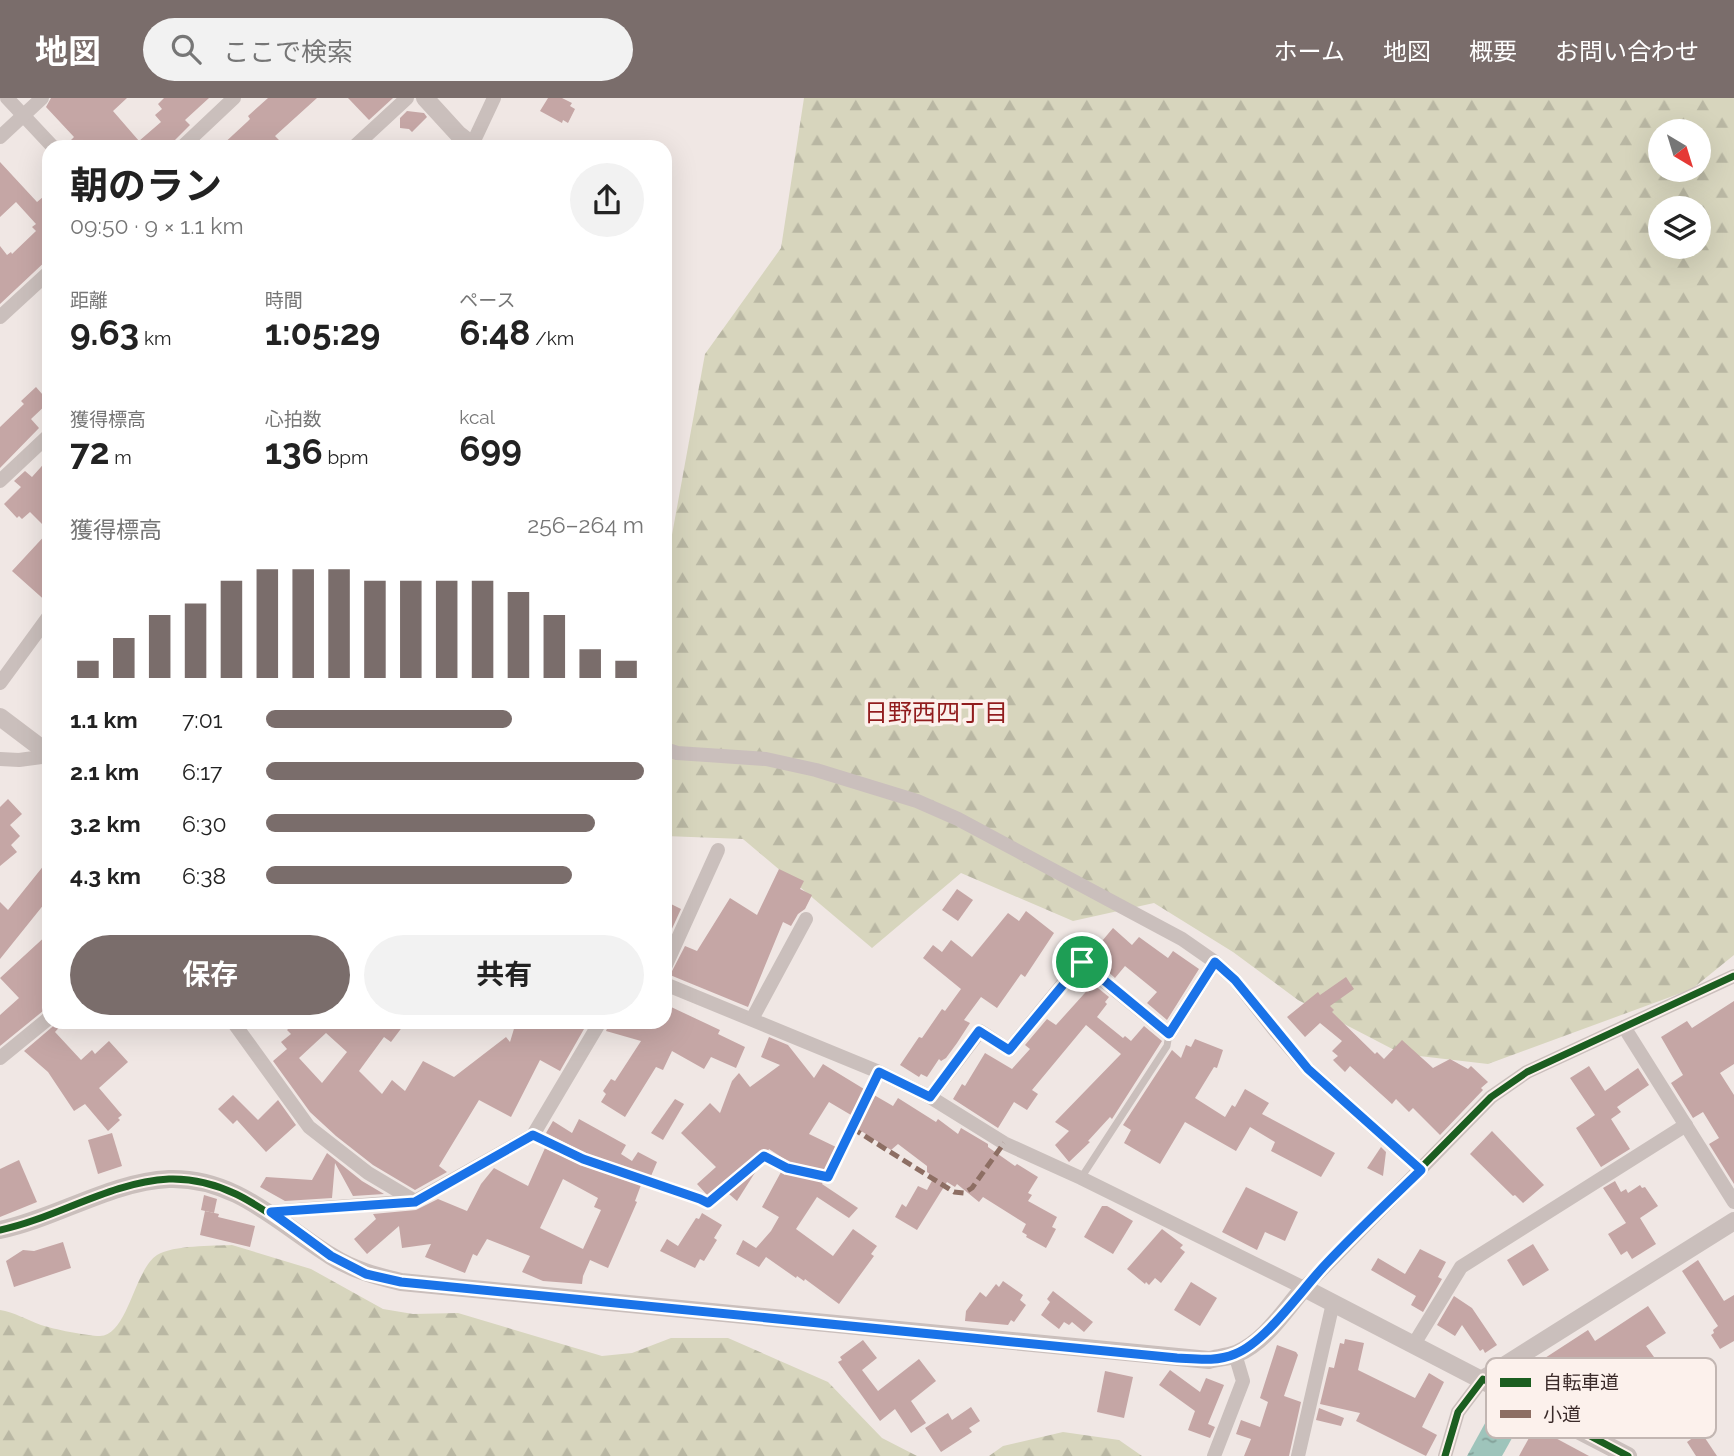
<!DOCTYPE html>
<html lang="ja">
<meta charset="utf-8">
<style>
body{margin:0;font-family:Raleway,"Noto Sans JP",sans-serif;background:#f2f2f2;color:#222;height:100vh;display:flex;flex-direction:column;font-size:26px;white-space:nowrap}
*{box-sizing:border-box;margin:0}
p{font-size:23px;color:#767676}
.icon{flex:none;width:38px;height:38px;fill:none;stroke:currentColor;stroke-width:2;stroke-linecap:round;stroke-linejoin:round}
.map{position:relative;flex:1;overflow:hidden}
.panel{position:absolute;left:42px;top:42px;width:630px;height:889px;display:flex;flex-direction:column;background:#fff;border-radius:21px;box-shadow:0 7px 28px #0002}
.panel>*{flex:none}
.needle{width:46px;rotate:142deg}
.buttons{position:absolute;left:1648px;top:21px;display:grid;gap:14px}
.buttons a{display:grid;place-items:center;width:63px;height:63px;border-radius:50%;background:#fff;box-shadow:0 7px 28px #0002;font-size:35px}
.pin{position:absolute;display:grid;place-items:center;width:60px;height:60px;color:#fff;margin:-30px;border:4px solid #fff;border-radius:50%;box-shadow:0 2px 7px #0007}
.round{display:grid;place-items:center;flex:none;width:74px;height:74px;border-radius:37px;background:#f2f2f2}
.overview{display:flex;align-items:center;justify-content:space-between;height:119px;padding:0 28px}
h1{font-size:38px;font-weight:700;line-height:52px}
.stats{display:grid;grid-template-columns:repeat(3,1fr);gap:10px;height:119px;padding:7px 28px}
.stats div{display:grid;align-content:center}
.stats b{font-size:35px;font-weight:700}
.stats small{font-size:19px;font-weight:400}
.stats p{font-size:19px}
.chart{height:196px;padding:14px 28px}
.chart p{display:flex;justify-content:space-between}
.chart svg{width:100%;height:126px;margin-top:7px;stroke:#7a6d6b;stroke-width:6}
.primary-button{display:flex;gap:14px;margin-top:auto;padding:14px 28px}
.primary-button a{flex:1;height:80px;border-radius:42px;background:#7a6d6b;color:#fff;font-size:28px;font-weight:700;line-height:80px;text-align:center}
.primary-button a+a{background:#f2f2f2;color:#222}
ul{padding:0 28px;list-style:none;font-size:23px}
li{display:grid;grid-template-columns:112px 84px 1fr;align-items:center;height:52px}
li i{height:18px;border-radius:9px;background:#7a6d6b}
header{display:flex;align-items:center;gap:42px;box-sizing:border-box;height:98px;padding:0 35px;background:#7a6d6b;color:#fff}
header strong{font-size:33px}
nav{display:flex;gap:38px;margin-inline-start:auto;font-size:24px}
.search{width:490px;height:63px;background:#f2f2f2;display:flex;align-items:center;gap:18px;box-sizing:border-box;padding:0 24px;border-radius:38px;color:#767676;font-size:26px}
.map>svg:first-child{display:block}
.forest{fill:url(#forest-firs);fill-rule:evenodd}
.water{fill:url(#water-ripples)}
.building{fill:#c5a6a5;fill-rule:evenodd}
.lines{fill:none;stroke-linecap:round;stroke-linejoin:round}
.service{stroke:#cabfbc;stroke-width:7}
.minor{stroke:#cabfbc;stroke-width:14}
.tertiary{stroke:#cabfbc;stroke-width:18}
.quiet{stroke:#8d6e63;stroke-width:5;stroke-dasharray:10 5;stroke-linecap:butt}
.cycleway-casing{stroke:#fcf1ec;stroke-width:11}
.cycleway{stroke:#1b5e20;stroke-width:7}
.route-casing{stroke:#fff;stroke-width:14}
.route{stroke:#1a73e8;stroke-width:9}
.labels{text-anchor:middle;dominant-baseline:central;stroke-width:7;stroke-linejoin:round;paint-order:stroke}
.neighbourhood-label{font-size:24px;fill:#911c1d;stroke:#fcf1ec}
.key{fill:#fcf1ec;stroke:#c2b6b2;stroke-width:2}
.key-label{font-size:19px;fill:#3b2b2a}
</style>
<header>
<strong>地図</strong>
<div class="search"><svg class="icon" aria-label="search" viewBox="0 0 24 24"><circle cx="10" cy="10" r="6"/><path d="M15 15l6 6"/></svg>ここで検索</div>
<nav><a>ホーム</a><a>地図</a><a>概要</a><a>お問い合わせ</a></nav>
</header>
<div class="map">
<svg width="1734" height="1358" viewBox="0 0 1734 1358">
<defs>
<pattern id="forest-firs" width="22" height="20" patternUnits="userSpaceOnUse" patternTransform="scale(1.75)"><rect width="22" height="20" fill="#d7d5bd"/><path d="M5 1l3.5 6h-7zM16 11l3.5 6h-7z" fill="#b9b7a3"/></pattern>
<pattern id="water-ripples" width="26" height="14" patternUnits="userSpaceOnUse" patternTransform="scale(1.75)"><rect width="26" height="14" fill="#9ec4bb"/><path d="M2 4q2-2 4 0t4 0M15 11q2-2 4 0t4 0" fill="none" stroke="#829f98"/></pattern>
</defs>
<rect width="100%" height="100%" fill="#f0e7e4"/>
<g class="forest">
<path d="M804,0H1734V857L1692,891L1488,966L1402,956L1298,902L1233,854L1154,805L1073,823L961,775L872,850L743,741L665,738V475L705,256L781,150ZM1661,33H1699V72H1661ZM1661,110H1699V149H1661Z"/>
<path d="M232,1147L311,1171L383,1211L413,1216L458,1215L602,1258L632,1255L671,1240H728L828,1284L882,1340L917,1358H0V1212C14,1214 27,1222 41,1227C53,1231 87,1238 100,1238C128,1237 134,1172 157,1157C174,1147 212,1148 232,1147Z"/>
<path d="M1063,1334L1119,1342L1142,1358H989L1003,1348Z"/>
</g>
<path class="water" d="M1489,1318L1516,1333L1502,1358H1467Z"/>
<g class="building">
<path d="M51,0H127L113,13L139,43L161,24L155,17L162,11L158,6L164,0H209L185,22L190,27L168,49H64L74,39L46,9Z"/>
<path d="M268,0H317L275,38L286,49H220L247,24L250,21L248,18Z"/>
<path d="M348,0H393L369,22Z"/>
<path d="M548,0H562L572,5L570,8L575,11L568,25L563,22L562,25L540,13Z"/>
<path d="M407,13L424,15L427,19L412,34L409,31L400,30V20Z"/>
<path d="M0,64L37,104L49,94V160L0,206V148L7,157L11,154L12,156L36,133L32,129L36,126L16,104L0,119Z"/>
<path d="M36,289L49,304L31,321L39,330L0,370V329L24,306L21,303Z"/>
<path d="M49,360V506L12,473L49,433L30,414L22,421L19,418L17,420L4,406L21,389L14,383L25,373L32,379Z"/>
<path d="M8,701L22,716L10,727L20,738L11,747L17,754L0,768V709Z"/>
<path d="M49,761V800L0,861V804L8,812Z"/>
<path d="M779,771L804,783L800,791L812,797L805,811L798,816L791,828L783,824L748,909L670,877L685,848L697,853L730,800L757,817Z"/>
<path d="M957,791L973,802L958,823L942,812Z"/>
<path d="M665,803L681,811L665,846Z"/>
<path d="M1026,813L1054,835L1025,879L1021,876L997,910L981,899L964,922L970,925L957,945L946,960L941,963L939,961L927,979L921,976L919,979L900,967L919,939L922,940L942,911L945,913L961,891L923,860L933,847L942,854L951,842L972,859L1008,815L1019,823Z"/>
<path d="M1113,830L1132,847L1139,839L1168,860L1173,853L1199,871L1167,922L1147,905L1157,894L1125,868L1115,880L1105,871L1108,868L1092,855Z"/>
<path d="M49,835V911L43,913L0,948V917L19,900L0,880Z"/>
<path d="M1346,879L1354,891L1330,908L1334,912L1332,914L1375,956L1377,954L1384,961L1402,942L1433,970L1450,961L1468,971L1471,968L1488,984L1481,990L1483,992L1440,1037L1413,1010L1409,1014L1396,1001L1392,1006L1350,968L1345,974L1333,962L1338,958L1332,953L1342,943L1320,925L1305,939L1287,919L1318,894L1320,897Z"/>
<path d="M1093,886L1109,899L1105,904L1107,906L1097,919L1123,940L1125,938L1131,943L1144,928L1162,943L1112,1021L1110,1019L1088,1043L1090,1044L1069,1064L1055,1047L1069,1033L1055,1024L1121,956L1086,927L1032,992L1038,996L1027,1012L1014,1004L998,1030L953,1001L962,986L965,988L985,955L1012,971L1030,951L1025,947L1047,921L1056,927Z"/>
<path d="M1734,903V966L1720,975L1734,997V1086L1709,1046L1719,1040L1703,1014L1693,1020L1671,985L1683,977L1661,939L1687,923L1692,930Z"/>
<path d="M669,908L720,932L718,936L745,949L736,970L711,959L704,971L672,953L663,972L656,969L625,1019L601,1004L606,996L603,993L611,981L615,983L641,943L606,933L610,924H665Z"/>
<path d="M58,924H64L55,934L81,962L92,952L95,956L109,943L128,964L99,990L122,1017L118,1020L120,1022L108,1033L85,1006L74,1013L48,974L24,953Z"/>
<path d="M296,924H406L391,944L384,939L359,973L382,996L392,982L405,993L423,963L454,979L506,939L510,944L516,924H588L560,973L540,962L511,1019L479,1002L439,1068L447,1074L415,1092L373,1067L336,1038L310,1014L273,963L287,951L281,944L291,936L287,932ZM326,935L347,954L322,985L299,960Z"/>
<path d="M769,939L788,947L814,980L823,966L864,991L851,1017L829,1004L809,1036L836,1049L825,1072L789,1064L769,1051L768,1053L763,1052L708,1098L697,1086L716,1069L681,1035L710,1005L720,1015L732,983L739,975L750,989L780,967L761,959Z"/>
<path d="M1195,941L1223,952L1217,970L1214,969L1195,1000L1225,1019L1232,1007L1235,1009L1245,991L1269,1005L1262,1016L1335,1055L1321,1079L1271,1053L1275,1044L1250,1029L1236,1053L1185,1024L1160,1066L1124,1045L1131,1032L1123,1027L1172,952L1181,960L1186,947L1191,949Z"/>
<path d="M1589,968L1605,993L1638,970L1649,987L1617,1009L1621,1014L1611,1021L1630,1051L1601,1069L1576,1030L1595,1017L1570,980Z"/>
<path d="M233,997L258,1022L278,1002L296,1027L266,1054L237,1022L233,1026L218,1011Z"/>
<path d="M874,997L893,1008L898,1000L936,1024L938,1021L958,1036L961,1030L988,1046V1049L1015,1068L1017,1066L1038,1079L1028,1095L1032,1097L1028,1103L1057,1119L1052,1129L1056,1131L1046,1150L1026,1139L1027,1137L1022,1134L1026,1126L983,1099L979,1104L957,1086L955,1089L947,1084L917,1132L895,1119L902,1106L906,1109L918,1088L927,1092L934,1079L927,1074V1068L898,1046L891,1052L858,1031Z"/>
<path d="M675,1001L684,1006L663,1042L651,1035Z"/>
<path d="M579,1021L626,1047L621,1056L632,1063L638,1054L657,1064L651,1078L585,1055L546,1035L553,1023L572,1035Z"/>
<path d="M1492,1033L1544,1087L1523,1105L1515,1097L1513,1098L1470,1056Z"/>
<path d="M112,1035L122,1068L98,1076L88,1042Z"/>
<path d="M1381,1049L1386,1054L1383,1078L1367,1070Z"/>
<path d="M545,1050L581,1067L641,1087L635,1103L637,1104L608,1170L590,1162L583,1178L582,1186L543,1183L522,1174L530,1158L487,1141L477,1158L473,1156L465,1175L425,1159L431,1146L402,1150L399,1128L367,1156L354,1141L376,1121L373,1116L416,1112L438,1101L467,1113L481,1086L494,1070L528,1088ZM563,1081L598,1100L594,1109L601,1112L583,1151L540,1130Z"/>
<path d="M327,1055L362,1083L384,1096L353,1098L335,1065L332,1100L285,1103L260,1089L266,1079L312,1082Z"/>
<path d="M19,1062L37,1104L0,1119V1071Z"/>
<path d="M756,1073L737,1103L729,1096Z"/>
<path d="M781,1074L823,1084L822,1086L858,1110L849,1120L817,1099L796,1131L833,1158L853,1131L877,1148L871,1156L874,1158L839,1206L805,1181L804,1183L797,1178L796,1180L766,1159L759,1169L736,1156L743,1142L756,1150L771,1133L779,1119L762,1109Z"/>
<path d="M1615,1083L1621,1094L1626,1091L1628,1095L1640,1087L1642,1090L1645,1089L1658,1108L1640,1120L1656,1146L1632,1161L1627,1153L1621,1157L1608,1136L1626,1125L1603,1090Z"/>
<path d="M1246,1089L1298,1114L1285,1143L1265,1134L1257,1152L1222,1134Z"/>
<path d="M204,1097L217,1101L214,1115L201,1112Z"/>
<path d="M1102,1108H1107L1133,1123L1113,1156L1084,1139Z"/>
<path d="M205,1113L219,1116L218,1119L255,1128L250,1149L200,1137Z"/>
<path d="M702,1115L722,1127L714,1140L717,1142L704,1163L700,1161L695,1170L660,1153L667,1141L678,1148L696,1120L699,1121Z"/>
<path d="M1162,1131L1183,1147L1180,1150L1185,1154L1161,1185L1155,1180L1149,1187L1146,1184L1145,1186L1127,1171Z"/>
<path d="M63,1144L71,1170L14,1189L6,1163L23,1152L34,1153Z"/>
<path d="M1533,1146L1549,1172L1523,1188L1507,1162Z"/>
<path d="M1420,1151L1446,1164L1438,1179L1442,1181L1423,1214L1411,1207L1416,1198L1371,1172L1378,1160L1405,1176Z"/>
<path d="M1698,1162L1724,1203L1734,1197V1243L1720,1251L1711,1237L1714,1235L1713,1232L1718,1228L1682,1173Z"/>
<path d="M1003,1183L1023,1197L1020,1202L1026,1207L1014,1224L1011,1222L1008,1227L965,1223L966,1213L980,1194L986,1199L996,1186L999,1189Z"/>
<path d="M1191,1184L1217,1200L1200,1228L1174,1212Z"/>
<path d="M1053,1193L1093,1224L1084,1234L1072,1224L1069,1227L1064,1224L1059,1231L1041,1217L1050,1204L1047,1201Z"/>
<path d="M1454,1198L1472,1210L1497,1247L1485,1255L1483,1251L1480,1253L1462,1227L1455,1238L1437,1227Z"/>
<path d="M1648,1208L1666,1235L1646,1248L1654,1259L1605,1291L1594,1272L1572,1285L1570,1281L1556,1290L1553,1285L1542,1292L1528,1271L1588,1232L1595,1243Z"/>
<path d="M1345,1241L1364,1245L1358,1272L1415,1300L1429,1275L1444,1284L1422,1329L1437,1337L1426,1358L1356,1323L1360,1315L1320,1306L1329,1269L1334,1270L1340,1245L1344,1246Z"/>
<path d="M863,1242L877,1260L862,1272L878,1293L919,1261L936,1283L911,1303L926,1325L911,1335L895,1311L880,1323L838,1264L842,1262L840,1259Z"/>
<path d="M1277,1247L1296,1254L1298,1257L1284,1298L1301,1304L1289,1358H1244L1251,1341L1236,1336L1241,1322L1260,1329L1268,1304L1260,1300Z"/>
<path d="M1170,1272L1200,1294L1206,1280L1224,1287L1208,1326L1215,1329L1210,1340L1188,1332L1195,1313L1159,1287Z"/>
<path d="M1105,1273L1133,1279L1124,1320L1097,1314Z"/>
<path d="M971,1309L980,1323L969,1330L972,1334L941,1354L925,1330L948,1315L952,1322Z"/>
<path d="M1319,1310L1344,1320L1341,1328L1316,1322Z"/>
<path d="M1535,1329L1589,1358H1519Z"/>
<path d="M1701,1334L1717,1358H1696L1687,1344Z"/>
</g>
<g class="lines">
<g class="service">
<path d="M533,1037L583,1061L700,1101L708,1106L764,1058L787,1070L828,1079L879,974"/>
<path d="M1081,1080L1167,948L1169,936"/>
</g>
<g class="minor">
<path d="M7,0L53,49"/>
<path d="M0,39L42,0"/>
<path d="M182,49L234,0"/>
<path d="M354,49L407,0"/>
<path d="M471,49L494,0"/>
<path d="M0,219L49,174"/>
<path d="M0,383L49,337"/>
<path d="M0,585L49,518"/>
<path d="M665,651L677,655L766,661L816,672L917,703L958,721L1182,841L1215,864L1235,882L1276,934L1308,971L1421,1072"/>
<path d="M0,661L19,662L49,658"/>
<path d="M665,869L718,752"/>
<path d="M665,886L879,974L930,999L1004,1045L1081,1080L1304,1190L1491,999L1527,974L1734,878"/>
<path d="M752,921L806,821"/>
<path d="M233,924L309,1029L368,1075L415,1103"/>
<path d="M1624,929L1734,1104"/>
<path d="M0,960L49,920"/>
<path d="M930,999L980,933L1009,952L1081,864L1169,936L1215,864"/>
<path d="M271,1114L415,1103L533,1037L600,924"/>
<path d="M1414,1246L1461,1169L1686,1027"/>
<path d="M1214,1358L1243,1283L1235,1256"/>
<path d="M1298,1358L1333,1205"/>
<path d="M1445,1358L1458,1314L1483,1281"/>
</g>
<g class="tertiary">
<path d="M425,0L458,36L472,47"/>
<path d="M0,619L49,656"/>
<path d="M0,1132C57,1120 110,1084 169,1081C236,1079 279,1126 331,1158C353,1172 376,1178 401,1184L1209,1262C1217,1260 1228,1259 1236,1256C1265,1244 1284,1213 1304,1190L1628,1358"/>
<path d="M1483,1281L1734,1123"/>
</g>
<path class="quiet" d="M852,1030L954,1094L964,1095L972,1090L1004,1045"/>
<defs>
<g id="cycleway">
<path d="M0,1132C57,1120 110,1084 169,1081C236,1079 279,1126 331,1158C353,1172 376,1178 401,1184L1209,1262L1235,1256L1265,1235L1329,1163L1491,999L1527,974L1734,878"/>
<path d="M1445,1358L1458,1314L1483,1281L1628,1358"/>
</g>
</defs>
<use href="#cycleway" class="cycleway-casing"/>
<use href="#cycleway" class="cycleway"/>
</g>
<g class="lines">
<defs>
<path id="route" d="M1082,864L1169,936L1215,864L1235,882L1308,971L1421,1072C1389,1103 1356,1134 1326,1166C1302,1191 1266,1244 1235,1256C1216,1264 1197,1261 1177,1260L401,1184L366,1176L331,1158L271,1114L415,1104L533,1037L583,1061L700,1101L708,1105L764,1058L787,1070L828,1079L879,974L930,999L979,933L1009,952Z"/>
</defs>
<use href="#route" class="route-casing"/>
<use href="#route" class="route"/>
</g>
<g class="labels">
<g class="neighbourhood-label">
<text x="936" y="614">日野西四丁目</text>
</g>
</g>
<rect x="1486" y="1260" width="230" height="80" rx="10" class="key"/>
<rect x="1500" y="1280" width="31" height="9" fill="#1b5e20"/>
<rect x="1500" y="1312" width="31" height="8" fill="#8d6e63"/>
<g class="key-label">
<text x="1543" y="1291">自転車道</text>
<text x="1543" y="1323">小道</text>
</g>
</svg>
<div class="buttons">
<a><svg class="needle" viewBox="-14 -14 28 28"><path d="M0-13l5 13h-10z" fill="#e53935"/><path d="M0 13l5-13h-10z" fill="#767676"/></svg></a>
<a><svg class="icon" aria-label="layers" viewBox="0 0 24 24"><path d="M12 4l9 5-9 5-9-5zM3 14l9 5 9-5"/></svg></a>
</div>
<div class="pin" style="left:1082px;top:864px;background:#1e9e55"><svg class="icon" aria-label="arrive" viewBox="0 0 24 24"><path d="M6 21V4h12l-3 4 3 4H6"/></svg></div>
<section class="panel">
<div class="overview"><div><h1>朝のラン</h1><p>09:50 · 9 × 1.1 km</p></div><a class="round"><svg class="icon" aria-label="share" viewBox="0 0 24 24"><path d="M12 15V3M7 8l5-5 5 5M5 13v7h14v-7"/></svg></a></div>
<div class="stats">
<div><p>距離</p><b>9.63<small> km</small></b></div>
<div><p>時間</p><b>1:05:29</b></div>
<div><p>ペース</p><b>6:48<small> /km</small></b></div>
</div>
<div class="stats">
<div><p>獲得標高</p><b>72<small> m</small></b></div>
<div><p>心拍数</p><b>136<small> bpm</small></b></div>
<div><p>kcal</p><b>699</b></div>
</div>
<div class="chart"><p><span>獲得標高</span>256–264 m</p>
<svg viewBox="0 0 160 44" preserveAspectRatio="none"><path d="M5 44V38M15 44V30M25 44V22M35 44V18M45 44V10M55 44V6M65 44V6M75 44V6M85 44V10M95 44V10M105 44V10M115 44V10M125 44V14M135 44V22M145 44V34M155 44V38"/></svg>
</div>
<ul>
<li><b>1.1 km</b>7:01<i style="width:65%"></i></li>
<li><b>2.1 km</b>6:17<i style="width:100%"></i></li>
<li><b>3.2 km</b>6:30<i style="width:87%"></i></li>
<li><b>4.3 km</b>6:38<i style="width:81%"></i></li>
</ul>
<div class="primary-button"><a>保存</a><a>共有</a></div>
</section>
</div>
